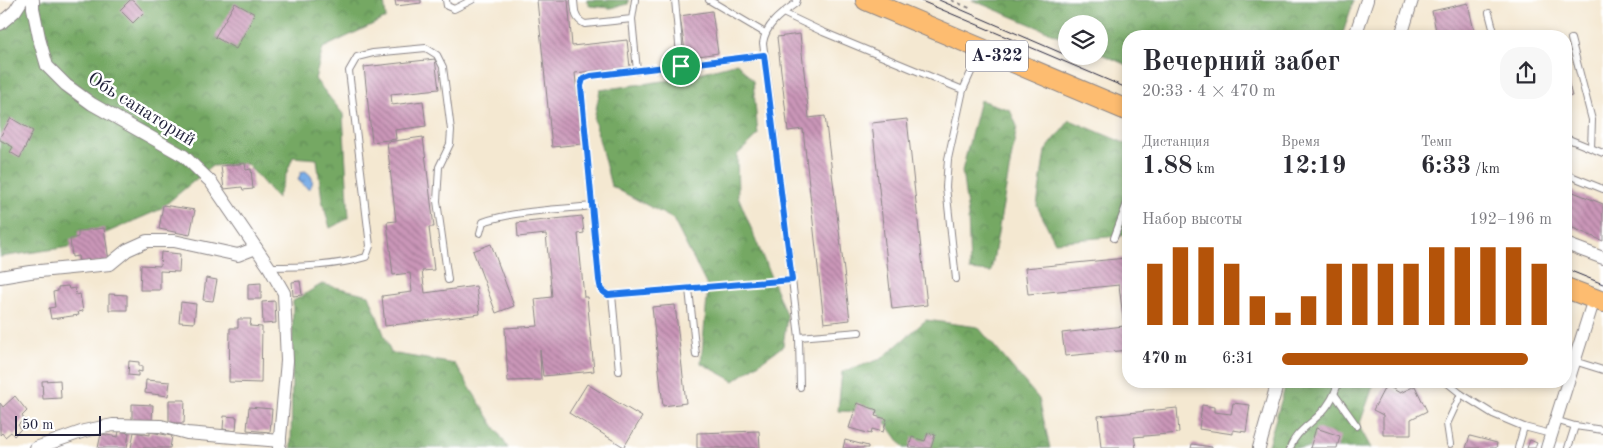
<!DOCTYPE html>
<html lang="ru">
<meta charset="utf-8">
<style>
body{margin:0;font-family:"Old Standard TT",serif;background:#f7f7f7;color:#2b2b33;height:100vh;display:flex;flex-direction:column;font-size:19px;white-space:nowrap}
*{box-sizing:border-box;margin:0}
p{font-size:16px;color:#7c7c81}
.icon{flex:none;width:28px;height:28px;fill:none;stroke:currentColor;stroke-width:2;stroke-linecap:round;stroke-linejoin:round}
.map{position:relative;flex:1;overflow:hidden}
.details{position:absolute;left:1122px;top:30px;width:450px;height:358px;display:flex;flex-direction:column;background:#fff;border-radius:20px;box-shadow:0 2px 8px #0003}
.details>*{flex:none}
.controls{position:absolute;left:1058px;top:15px;display:grid;gap:10px}
.controls a{display:grid;place-items:center;width:50px;height:50px;border-radius:50%;background:#fff;box-shadow:0 2px 8px #0003;font-size:25px}
.scale{position:absolute;left:15px;bottom:12px;width:86px;box-sizing:border-box;padding-left:5px;border:2px solid #22223b;border-top:0;font-size:14px;line-height:18px;white-space:nowrap;color:#22223b;-webkit-text-stroke:4px #fff;paint-order:stroke}
.pin{position:absolute;display:grid;place-items:center;width:42px;height:42px;color:#fff;margin:-21px;border:2px solid #fff;border-radius:50%;box-shadow:0 1px 5px #0007}
.round{display:grid;place-items:center;flex:none;width:52px;height:52px;border-radius:20px;background:#f7f7f7}
.headline{display:flex;align-items:center;justify-content:space-between;height:85px;padding:0 20px}
h1{font-size:28px;font-weight:800;line-height:38px}
.figures{display:grid;grid-template-columns:repeat(3,1fr);gap:8px;height:85px;padding:5px 20px}
.figures div{display:grid;align-content:center}
.figures b{font-size:25px;font-weight:800}
.figures small{font-size:14px;font-weight:400}
.figures p{font-size:14px}
.chart{height:140px;padding:10px 20px}
.chart p{display:flex;justify-content:space-between}
.chart svg{width:100%;height:90px;margin-top:5px;stroke:#b45309;stroke-width:6}
ul{padding:0 20px;list-style:none;font-size:16px}
li{display:grid;grid-template-columns:80px 60px 1fr;align-items:center;height:38px}
li i{height:12px;border-radius:6px;background:#b45309}
.map>svg:first-child{display:block}
.forest{fill:url(#forest-crowns);stroke:#4b6550}
.water{fill:url(#water-ripples);stroke:#4e6891}
.building{fill:url(#building-back-hatch)}
.lines{fill:none;stroke-linecap:round;stroke-linejoin:round}
.service-casing{stroke:#8b8586;stroke-width:8}
.minor-casing{stroke:#8b8586;stroke-width:14}
.trunk-casing{stroke:#8b8586;stroke-width:22}
.path{stroke:#8b8586;stroke-width:2;stroke-dasharray:4 4;stroke-linecap:butt}
.service{stroke:#fff;stroke-width:6}
.minor{stroke:#fff;stroke-width:12}
.trunk{stroke:#fdbc70;stroke-width:20}
.tram{stroke:#22223b;stroke-width:1}
.route-casing{stroke:#fff;stroke-width:10}
.route{stroke:#1a73e8;stroke-width:6}
.labels{text-anchor:middle;dominant-baseline:central;stroke-width:5;stroke-linejoin:round;paint-order:stroke}
.shield{fill:#fff;stroke:#646476;stroke-width:1}
.shield-label{font-size:18px;font-weight:bold;fill:#22223b}
.street-label{font-size:19px;fill:#22223b;stroke:#fff}
</style>
<div class="map">
<svg width="1603" height="448" viewBox="0 0 1603 448">
<defs>
<pattern id="forest-crowns" width="20" height="18" patternUnits="userSpaceOnUse" patternTransform="scale(1.25)"><rect width="20" height="18" fill="#74a864"/><path d="M2 6a3 3 0 1 1 6 0M12 15a3 3 0 1 1 6 0" fill="none" stroke="#5f8854"/></pattern>
<pattern id="water-ripples" width="26" height="14" patternUnits="userSpaceOnUse" patternTransform="scale(1.25)"><rect width="26" height="14" fill="#7aade7"/><path d="M2 4q2-2 4 0t4 0M15 11q2-2 4 0t4 0" fill="none" stroke="#648cbc"/></pattern>
<pattern id="building-back-hatch" width="6" height="6" patternUnits="userSpaceOnUse" patternTransform="scale(1.25)"><rect width="6" height="6" fill="#ca96b8"/><path d="M-1 5l2 2M0 0l6 6M5-1l2 2" fill="none" stroke="#a47a97"/></pattern>
</defs>
<rect width="100%" height="100%" fill="#fff"/>
<filter id="ink" filterUnits="userSpaceOnUse"><feTurbulence type="fractalNoise" baseFrequency=".02" numOctaves="2"/><feDisplacementMap in="SourceGraphic" scale="10" xChannelSelector="R" yChannelSelector="G"/><feConvolveMatrix kernelMatrix="1 2 1 2 8 2 1 2 1" color-interpolation-filters="sRGB"/></filter>
<filter id="wash" filterUnits="userSpaceOnUse"><feTurbulence type="fractalNoise" baseFrequency=".0096" numOctaves="4" result="noise"/><feDisplacementMap in="SourceGraphic" scale="20" xChannelSelector="R" yChannelSelector="G"/><feGaussianBlur stdDeviation="1.12" result="paint"/><feColorMatrix in="noise" values="0 0 0 0 0 0 0 0 0 0 0 0 0 0 0 0 0 1.4 0 .05"/><feComposite in="paint" operator="in"/></filter>
<g filter="url(#wash)">
<rect width="100%" height="100%" fill="#f4e8d1"/>
<g class="forest">
<path d="M19,0H384L386,18L323,48L315,79L343,114L349,218L330,228L322,200L317,159L293,157L277,198L247,164L212,166L159,210L76,246L0,257V20Z"/>
<path d="M586,0H629L628,4L611,8L590,6Z"/>
<path d="M972,0H1354L1342,36H1129V66L1099,53V24H1066V39Z"/>
<path d="M737,63L753,81L758,135L737,155L738,196L787,317L783,346L734,381L701,363L708,288L673,219L611,186L594,119L600,90L677,79Z"/>
<path d="M980,100L1010,110L1017,126L991,272L970,270L968,215L962,171Z"/>
<path d="M1070,120L1129,145V235L1055,242L1037,206L1045,151Z"/>
<path d="M322,284L369,295L391,353L455,364L508,448H291L293,301Z"/>
<path d="M926,320L978,327L1039,399L1050,448H904L878,412L838,411L842,372L881,359Z"/>
<path d="M1287,381H1375L1359,426L1371,448H1267Z"/>
</g>
<path class="water" d="M305,171C312,175 315,181 310,188H307L298,180L301,172Z"/>
<g id="blocks">
<g class="building">
<path d="M130,0H133L144,12L133,23L120,10Z"/>
<path d="M395,0H421V3L396,6Z"/>
<path d="M537,0H568L572,46L627,40L630,67L575,73L582,144L552,147Z"/>
<path d="M235,3L255,14L236,49L215,37Z"/>
<path d="M1468,3L1475,36H1437L1432,11Z"/>
<path d="M712,11L718,53L686,58L680,16Z"/>
<path d="M800,34L809,118L825,116L850,320L824,323L803,129L788,131L777,37Z"/>
<path d="M435,59L439,89L391,94L392,105L423,101L426,126L395,130L396,139L372,142L364,67Z"/>
<path d="M1566,73L1572,96L1566,97Z"/>
<path d="M11,118L33,131L20,158L10,152L13,147L0,140V137Z"/>
<path d="M907,119L927,305L892,309L872,123Z"/>
<path d="M423,137L434,227H429L434,270L422,271L425,293L476,286L480,314L385,326L382,296L412,292L410,273L393,275L387,222L396,221L387,142Z"/>
<path d="M245,163L246,170L251,169L253,189L243,190L242,187L224,189L221,166Z"/>
<path d="M1566,189L1603,204V241L1566,225Z"/>
<path d="M163,205L195,210L190,235L159,229Z"/>
<path d="M582,216L584,233L578,234L584,297H587L594,371L543,376L540,350L541,380L508,381L505,328L538,326L535,299L552,297L546,234L518,237L517,223Z"/>
<path d="M104,228L109,261L79,265L78,256L72,257L70,239L78,237V231Z"/>
<path d="M491,244L514,306L496,313L473,251Z"/>
<path d="M1125,248H1129V350L1065,356L1062,333L1124,326L1119,285L1028,294L1025,268L1126,258Z"/>
<path d="M161,252L180,254L179,272L160,271V290H140L141,265L160,266Z"/>
<path d="M206,278L217,280L213,301L203,300Z"/>
<path d="M300,281L302,295L293,296L292,282Z"/>
<path d="M261,283V299H248V284Z"/>
<path d="M68,286L69,289L75,288L76,295L80,294L83,311L78,312L79,315L51,319L49,308L55,307L53,292L58,291V287Z"/>
<path d="M109,294L127,295V310H109Z"/>
<path d="M275,301L276,323L263,324L262,302Z"/>
<path d="M181,302L196,304L194,323L179,322Z"/>
<path d="M675,305L686,403L663,406L652,307Z"/>
<path d="M238,319H251L250,326L262,327L261,383L229,382L230,328H238Z"/>
<path d="M129,361L139,362V366H142V372L138,371V376L128,375Z"/>
<path d="M60,380L61,398L43,399L42,381Z"/>
<path d="M146,380L170,382L168,396L145,393Z"/>
<path d="M587,384L642,417L624,447L569,413Z"/>
<path d="M1386,385L1400,393L1415,386L1427,411L1411,419V435H1383V415L1373,410Z"/>
<path d="M15,396L27,411L22,416L24,419L18,425L21,429L14,436L11,432L5,437L2,433L0,435V403L3,407Z"/>
<path d="M169,400H185L184,423H169Z"/>
<path d="M857,403L877,410L875,416L887,419L883,432L872,429L871,434L849,428Z"/>
<path d="M1233,403L1250,405L1246,432L1233,430V434L1199,429L1202,405L1214,407V412L1231,414Z"/>
<path d="M132,404L153,405L152,420H132Z"/>
<path d="M249,407L272,409L270,432L247,430Z"/>
<path d="M1177,408L1179,433L1134,437L1136,448H1101L1098,416Z"/>
<path d="M224,416L237,417L236,431L223,429Z"/>
<path d="M1316,428L1340,436L1337,448H1310Z"/>
<path d="M119,431L129,433L127,448H98L101,434L118,437Z"/>
<path d="M759,431L760,448H697V433Z"/>
<path d="M134,432L150,435V432L172,436L170,448H131Z"/>
<path d="M928,433L935,435L931,448H909L912,437L925,441Z"/>
<path d="M1470,436L1497,443L1496,448H1466Z"/>
<path d="M845,440L868,446V448H843Z"/>
<path d="M1530,440L1537,443L1535,448H1527Z"/>
<path d="M1192,444L1212,447V448H1191Z"/>
</g>
</g>
</g>
<g filter="url(#ink)">
<use href="#blocks" fill-opacity="0" stroke="#8b8586" stroke-width="1"/>
<g class="lines">
<defs>
<g id="service">
<path d="M446,0L447,6L454,9L472,0"/>
<path d="M574,0C575,11 574,19 585,24L632,19L635,0"/>
<path d="M675,0L681,66"/>
<path d="M709,0L765,33"/>
<path d="M797,0L796,3C781,14 766,24 763,43L799,337L800,387"/>
<path d="M783,13L823,32L963,90L948,159L946,187L956,279"/>
<path d="M1489,13L1495,36"/>
<path d="M632,19L637,71"/>
<path d="M1571,39L1592,120L1591,148"/>
<path d="M764,55L591,76L583,79L581,86L599,280L601,290L608,295L792,280"/>
<path d="M963,90L981,50"/>
<path d="M1566,138L1603,153"/>
<path d="M1566,174L1603,189"/>
<path d="M480,233L483,222C518,210 556,210 593,206"/>
<path d="M1114,238L1129,198"/>
<path d="M269,267C301,267 336,266 366,257L370,246L349,71L357,57L373,53L426,48L437,55L443,67L451,130L450,144L439,167L437,201L448,280"/>
<path d="M689,289L696,355"/>
<path d="M612,295L619,371"/>
<path d="M799,337L859,332"/>
<path d="M1574,361L1603,370"/>
<path d="M1445,381L1461,394L1493,414L1524,427L1551,434"/>
<path d="M1335,395L1357,426"/>
<path d="M1555,420L1575,426L1603,430"/>
<path d="M1450,444L1447,424L1461,394"/>
<path d="M1290,448C1295,433 1308,426 1319,415C1330,405 1334,395 1339,381"/>
<path d="M1518,448L1524,427"/>
<path d="M1568,448L1575,426"/>
</g>
<g id="minor">
<path d="M33,0V8L40,42L47,66L66,85L92,104L184,156L211,182L269,267L284,293L287,361L279,448"/>
<path d="M0,24L15,11L22,0"/>
<path d="M1355,36L1367,0"/>
<path d="M1401,36L1412,0"/>
<path d="M1566,244L1603,258"/>
<path d="M0,277L30,272L110,264L127,250L147,241H174L238,255L256,248"/>
<path d="M36,448L84,431L113,425L161,426L187,433L280,441"/>
<path d="M1259,448L1278,381"/>
<path d="M1547,448L1594,299"/>
</g>
<g id="trunk">
<path d="M866,0L1129,111"/>
<path d="M1566,288L1603,302"/>
</g>
</defs>
<use href="#service" class="service-casing"/>
<use href="#minor" class="minor-casing"/>
<use href="#trunk" class="trunk-casing"/>
<path class="path" d="M951,0L972,9"/>
<use href="#service" class="service"/>
<use href="#minor" class="minor"/>
<use href="#trunk" class="trunk"/>
<g class="tram">
<path d="M919,0L1129,89"/>
<path d="M939,0L1066,55"/>
<path d="M1566,269L1603,284"/>
</g>
</g>
</g>
<g class="lines" filter="url(#ink)">
<defs>
<path id="route" d="M764,55L792,280L608,295L601,290L599,280L581,86L583,79L591,76Z"/>
</defs>
<use href="#route" class="route-casing"/>
<use href="#route" class="route"/>
</g>
<g class="labels">
<rect class="shield" x="966" y="40.5" width="62" height="31" rx="4"/>
<g class="shield-label">
<text x="997" y="56">А-322</text>
</g>
<g class="street-label">
<text transform="translate(141 110) rotate(32)">Обь санаторий</text>
</g>
</g>
</svg>
<div class="controls">
<a><svg class="icon" aria-label="layers" viewBox="0 0 24 24"><path d="M12 4l9 5-9 5-9-5zM3 14l9 5 9-5"/></svg></a>
</div>
<div class="scale">50 m</div>
<div class="pin" style="left:681px;top:66px;background:#1e9e55"><svg class="icon" aria-label="arrive" viewBox="0 0 24 24"><path d="M6 21V4h12l-3 4 3 4H6"/></svg></div>
<section class="details">
<div class="headline"><div><h1>Вечерний забег</h1><p>20:33 · 4 × 470 m</p></div><a class="round"><svg class="icon" aria-label="share" viewBox="0 0 24 24"><path d="M12 15V3M7 8l5-5 5 5M5 13v7h14v-7"/></svg></a></div>
<div class="figures">
<div><p>Дистанция</p><b>1.88<small> km</small></b></div>
<div><p>Время</p><b>12:19</b></div>
<div><p>Темп</p><b>6:33<small> /km</small></b></div>
</div>
<div class="chart"><p><span>Набор высоты</span>192–196 m</p>
<svg viewBox="0 0 160 44" preserveAspectRatio="none"><path d="M5 44V14M15 44V6M25 44V6M35 44V14M45 44V30M55 44V38M65 44V30M75 44V14M85 44V14M95 44V14M105 44V14M115 44V6M125 44V6M135 44V6M145 44V6M155 44V14"/></svg>
</div>
<ul>
<li><b>470 m</b>6:31<i style="width:91%"></i></li>
</ul>
</section>
</div>
